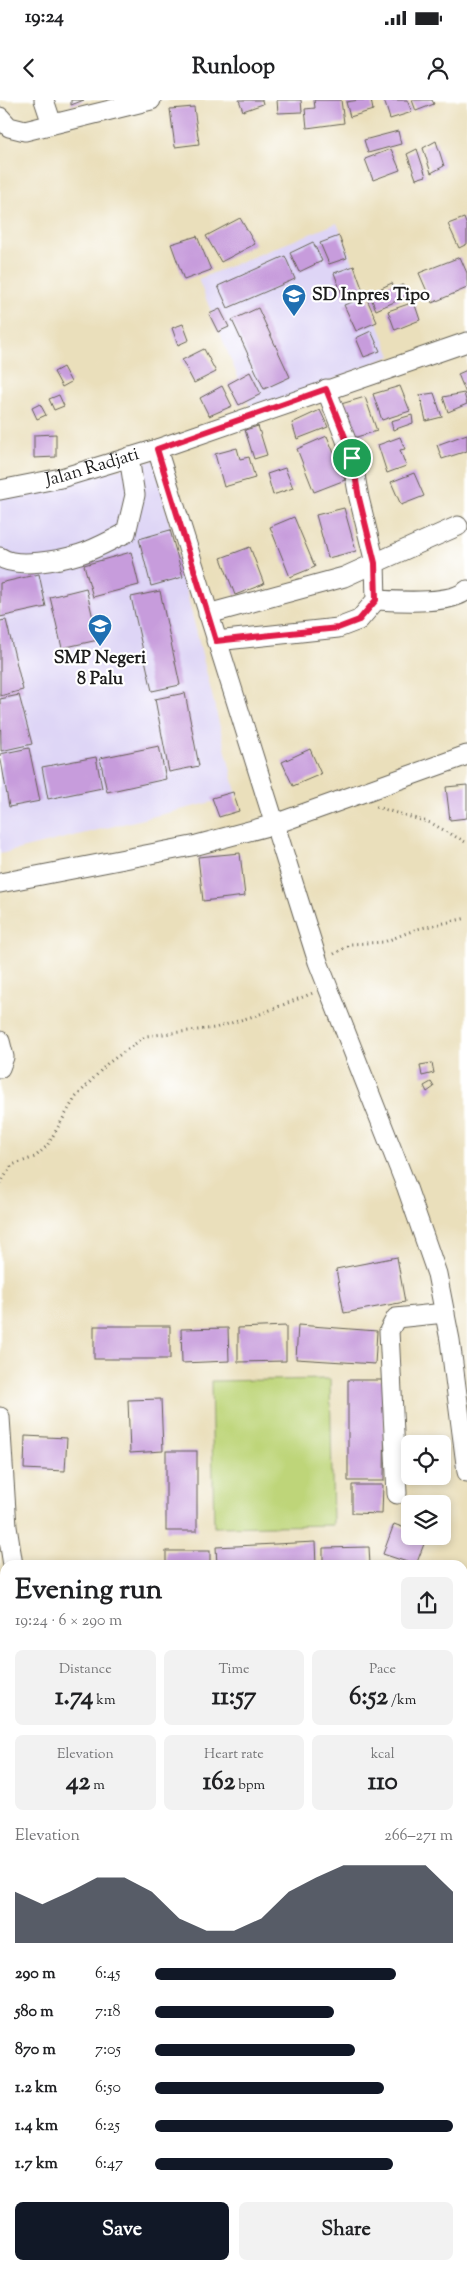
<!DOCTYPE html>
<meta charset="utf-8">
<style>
body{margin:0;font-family:"Sorts Mill Goudy",serif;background:#f2f2f2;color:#202124;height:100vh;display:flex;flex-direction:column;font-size:19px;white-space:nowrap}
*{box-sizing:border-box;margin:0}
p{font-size:16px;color:#757577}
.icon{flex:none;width:28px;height:28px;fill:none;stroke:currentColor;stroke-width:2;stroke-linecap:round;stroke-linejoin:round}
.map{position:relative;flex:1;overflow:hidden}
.side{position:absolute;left:0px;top:1460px;width:468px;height:710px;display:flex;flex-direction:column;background:#fff;border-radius:15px 15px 0 0;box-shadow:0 2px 8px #0003}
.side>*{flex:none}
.fabs{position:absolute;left:401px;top:1335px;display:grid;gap:10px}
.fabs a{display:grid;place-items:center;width:50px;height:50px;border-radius:8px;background:#fff;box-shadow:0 2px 8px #0003;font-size:25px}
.pin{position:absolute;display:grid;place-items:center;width:42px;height:42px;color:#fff;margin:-21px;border:2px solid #fff;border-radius:50%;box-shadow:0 1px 5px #0007}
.round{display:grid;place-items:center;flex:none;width:52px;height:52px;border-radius:8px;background:#f2f2f2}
.head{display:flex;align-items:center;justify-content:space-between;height:85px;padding:0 15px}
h1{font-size:28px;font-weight:800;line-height:38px}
.stats{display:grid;grid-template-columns:repeat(3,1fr);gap:8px;height:85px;padding:5px 15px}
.stats div{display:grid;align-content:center;border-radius:8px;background:#f2f2f2;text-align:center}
.stats b{font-size:25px;font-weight:800}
.stats small{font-size:14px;font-weight:400}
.stats p{font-size:14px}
.chart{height:140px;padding:10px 15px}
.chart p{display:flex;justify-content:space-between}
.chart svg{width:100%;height:90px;margin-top:5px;fill:#111827;opacity:.7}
.button{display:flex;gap:10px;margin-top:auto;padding:10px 15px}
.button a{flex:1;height:58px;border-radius:8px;background:#111827;color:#fff;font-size:20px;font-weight:800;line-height:58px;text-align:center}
.button a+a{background:#f2f2f2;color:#202124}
ul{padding:0 15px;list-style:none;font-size:16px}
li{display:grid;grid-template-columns:80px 60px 1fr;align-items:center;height:38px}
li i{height:12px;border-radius:6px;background:#111827}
.status{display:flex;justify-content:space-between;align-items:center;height:35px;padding:0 25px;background:#fff;direction:ltr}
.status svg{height:14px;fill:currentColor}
header{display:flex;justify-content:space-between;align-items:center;height:65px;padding:0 15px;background:#fff;font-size:22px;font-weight:800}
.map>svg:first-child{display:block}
.built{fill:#ded5f6}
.green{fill:#bed579;stroke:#6d784a}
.building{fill:#c79cdc}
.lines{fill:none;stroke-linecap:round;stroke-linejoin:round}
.minor-casing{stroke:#646054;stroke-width:21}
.path{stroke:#646054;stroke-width:3;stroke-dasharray:1 4;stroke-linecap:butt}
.minor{stroke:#fff;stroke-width:19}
.route-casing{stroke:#fff;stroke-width:10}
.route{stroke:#e11d48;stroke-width:6}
.labels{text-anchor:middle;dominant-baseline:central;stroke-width:4.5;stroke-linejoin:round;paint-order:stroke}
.poi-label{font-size:18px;font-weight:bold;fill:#1c1c1c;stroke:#fff;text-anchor:start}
.street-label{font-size:18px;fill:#1c1c1c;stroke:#fff}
</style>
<div class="status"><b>19:24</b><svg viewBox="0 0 49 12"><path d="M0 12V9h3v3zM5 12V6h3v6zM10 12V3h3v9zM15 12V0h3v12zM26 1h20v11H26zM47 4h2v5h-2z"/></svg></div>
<header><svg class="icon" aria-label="back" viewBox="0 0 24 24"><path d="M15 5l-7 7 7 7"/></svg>Runloop<svg class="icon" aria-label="person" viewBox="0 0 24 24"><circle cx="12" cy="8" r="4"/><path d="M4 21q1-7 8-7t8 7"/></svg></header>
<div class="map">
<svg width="467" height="2170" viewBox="0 0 467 2170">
<rect width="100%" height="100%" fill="#fff"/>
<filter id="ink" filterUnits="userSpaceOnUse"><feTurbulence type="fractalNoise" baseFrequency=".02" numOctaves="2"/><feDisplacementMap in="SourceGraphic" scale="10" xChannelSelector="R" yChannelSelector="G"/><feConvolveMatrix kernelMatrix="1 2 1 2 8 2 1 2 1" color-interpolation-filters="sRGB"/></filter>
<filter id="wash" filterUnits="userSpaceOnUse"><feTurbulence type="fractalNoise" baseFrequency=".0096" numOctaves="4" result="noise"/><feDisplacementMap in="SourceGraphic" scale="20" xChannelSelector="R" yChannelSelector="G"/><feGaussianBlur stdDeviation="1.12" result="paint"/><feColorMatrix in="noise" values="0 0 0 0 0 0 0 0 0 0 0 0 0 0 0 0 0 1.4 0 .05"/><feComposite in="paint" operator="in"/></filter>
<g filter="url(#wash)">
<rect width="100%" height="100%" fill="#eadfbb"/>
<g class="built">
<path d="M337,123L391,256L252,312L198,179Z"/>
<path d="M154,360L237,696L0,754V398Z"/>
</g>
<path class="green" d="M330,1279L333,1425L214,1427L211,1281Z"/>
<g id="blocks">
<g class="building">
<path d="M71,0H84L71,5Z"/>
<path d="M239,0H262L263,4L243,11Z"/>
<path d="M277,0H301L302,12L278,13Z"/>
<path d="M314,0H341L344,23L307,28L305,9L315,8Z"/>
<path d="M359,0H371L373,10L350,17L346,2Z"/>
<path d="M384,0H407L412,12L390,19Z"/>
<path d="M412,0H432L434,4L416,11Z"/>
<path d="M194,7L199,44L175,47L170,9Z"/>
<path d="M398,31L401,44L368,53L364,40Z"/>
<path d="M436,41L444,66L431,73L423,48Z"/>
<path d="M391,49L400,70L373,80L365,59Z"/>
<path d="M417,49L426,76L416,79L407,54Z"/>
<path d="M240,118L255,144L221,162L206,136Z"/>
<path d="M464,118L467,126V144L459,148L448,124Z"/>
<path d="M197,136L211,170L184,180L171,144Z"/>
<path d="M339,136L347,158L329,164L320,143Z"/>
<path d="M313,142L322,161L299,172L290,153Z"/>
<path d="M285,156L295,179L228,208L218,186Z"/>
<path d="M460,157L467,173V188L432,203L419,173Z"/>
<path d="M354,166L363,191L344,199L334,173Z"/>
<path d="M392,183L394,188L403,185L408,196L376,210L371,198L379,195L377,190Z"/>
<path d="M366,197L377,222L356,231L344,205Z"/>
<path d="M414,202L420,220L395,230L388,211Z"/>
<path d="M258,208L290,277L264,289L232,220Z"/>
<path d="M220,209L229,227L218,232L209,214Z"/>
<path d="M183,224L189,240L178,245L172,228Z"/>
<path d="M371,231L380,251L364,257L356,238Z"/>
<path d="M204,249L216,272L194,283L182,260Z"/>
<path d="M63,267L71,282L62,287L54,272Z"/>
<path d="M467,270V296L458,274Z"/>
<path d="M250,272L261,294L239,305L228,284Z"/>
<path d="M222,286L232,306L209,316L200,298Z"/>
<path d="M400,286L410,311L382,320L373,294Z"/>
<path d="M434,293L442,317L426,321L420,295Z"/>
<path d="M464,293L467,304L448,312L443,297Z"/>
<path d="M59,295L64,306L54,310L49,299Z"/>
<path d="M365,297L377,331L353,338L341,304Z"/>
<path d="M40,304L46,315L37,319L32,308Z"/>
<path d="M320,310L328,327L297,339L292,323Z"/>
<path d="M412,315L413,323L393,330L391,321Z"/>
<path d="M258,326L267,355L254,359L245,330Z"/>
<path d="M56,334V357L34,358V335Z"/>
<path d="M467,334V351L442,359L437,345Z"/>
<path d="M327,336L345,380L314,392L297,349Z"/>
<path d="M400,337L405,349L400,350L406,366L387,373L378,345Z"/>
<path d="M237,348L240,359L249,357L255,378L224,387L215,354Z"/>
<path d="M285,368L293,388L273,395L267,374Z"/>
<path d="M414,373L424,396L401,405L391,382Z"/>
<path d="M344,408L356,451L328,458L316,415Z"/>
<path d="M294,417L315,467L290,477L270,427Z"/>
<path d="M170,430L183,477L151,486L139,439Z"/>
<path d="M250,447L264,484L235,495L221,458Z"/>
<path d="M131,452L139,485L93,497L84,465Z"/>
<path d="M39,474L46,507L0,517V483Z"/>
<path d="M86,488L98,540L62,548L50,497Z"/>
<path d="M160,491L180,585L152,591L131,497Z"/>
<path d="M6,520L23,590L0,596V521Z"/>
<path d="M185,593L199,666L169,672L155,599Z"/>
<path d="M19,595L32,644L1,651L0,599Z"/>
<path d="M159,646L166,679L107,692L100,658Z"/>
<path d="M29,648L40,701L9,707L0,654Z"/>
<path d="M310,649L321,674L293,686L282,662Z"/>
<path d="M96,657L102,688L48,699L42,667Z"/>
<path d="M467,685V718L450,720L446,687Z"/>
<path d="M233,692L239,711L219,717L212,698Z"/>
<path d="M240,753L245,796L203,801L198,757Z"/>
<path d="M432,963L434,973L422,976L420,965Z"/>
<path d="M431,982L434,987L427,992L424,986Z"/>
<path d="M397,1157L405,1202L344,1213L336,1169Z"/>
<path d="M298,1225L377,1231L375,1264L296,1259Z"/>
<rect x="94" y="1226" width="76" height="33"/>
<path d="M286,1226V1261L238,1262V1228Z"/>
<path d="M228,1228L229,1261L182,1263L181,1229Z"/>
<path d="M348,1280H385L384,1381H348Z"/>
<path d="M161,1299L163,1351L130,1353L128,1300Z"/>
<path d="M25,1336L67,1338L65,1371L24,1369Z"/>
<rect x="166" y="1351" width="31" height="80"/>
<path d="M352,1385H383L382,1414L352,1413Z"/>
<path d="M394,1424L410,1430V1436H427L416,1465L383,1454Z"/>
<path d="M315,1442L316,1465H217L216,1447Z"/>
<path d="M369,1447L370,1465H323V1448Z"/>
<rect x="166" y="1451" width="44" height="14"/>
<path d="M5,1524V1567L0,1568V1525Z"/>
<path d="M467,1569V1600H462V1570Z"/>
<path d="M467,1626V1673H462V1627Z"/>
<path d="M0,1655H2L4,1704H0Z"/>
<rect x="0" y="1710" width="5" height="8"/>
<path d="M467,2076V2122L462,2124V2077Z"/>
<path d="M329,2165H348L350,2170H324L323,2167Z"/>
</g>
</g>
</g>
<g filter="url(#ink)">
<use href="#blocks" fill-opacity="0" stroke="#646054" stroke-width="1"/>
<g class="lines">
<defs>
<g id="minor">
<path d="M44,0L52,24"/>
<path d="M0,17L9,27L25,31L151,0"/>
<path d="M157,349L318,862L407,1088L437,1174L450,1240L467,1372"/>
<path id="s1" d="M0,390L61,378L157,349L467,242"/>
<path d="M0,457C16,469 61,460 80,454C96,449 111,440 126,433L135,395L129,357"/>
<path d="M376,500C398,501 450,505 467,490"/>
<path d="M208,514L344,477L375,463L359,398L351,353L326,289"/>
<path d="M216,541L338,528L359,520L376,500L375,463L458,426"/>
<path d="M0,783L197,745L275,724L467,655"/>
<path d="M0,941L4,957L0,968"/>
<path d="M0,1317L7,1427L13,1465"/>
<path d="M397,1394L389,1231L396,1218L445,1213"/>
<path d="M462,1698L467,1697"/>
<path d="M0,1736L5,1735"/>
</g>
</defs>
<use href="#minor" class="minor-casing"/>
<g class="path">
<path d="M376,707L431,723L467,743"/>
<path d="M334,854L351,844L384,842L417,829L467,818"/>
<path d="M0,1084L12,1065L35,1057L47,1046L75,998L107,964L146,936L215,928L260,914L313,893"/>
</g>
<use href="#minor" class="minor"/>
</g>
</g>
<g class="lines" filter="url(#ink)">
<defs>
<path id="route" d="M326,289L351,352L359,398L375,463L376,500L359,520L338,528L216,541L157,349Z"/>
</defs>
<use href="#route" class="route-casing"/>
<use href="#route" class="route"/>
</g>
<defs>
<symbol id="school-pin" viewBox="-11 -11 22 30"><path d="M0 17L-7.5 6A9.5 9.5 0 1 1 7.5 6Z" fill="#1f6fb2" stroke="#fff"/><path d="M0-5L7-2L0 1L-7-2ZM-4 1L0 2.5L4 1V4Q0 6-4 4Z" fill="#fff"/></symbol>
</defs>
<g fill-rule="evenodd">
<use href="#school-pin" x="280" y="182" width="28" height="38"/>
<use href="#school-pin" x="86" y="512" width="28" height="38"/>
</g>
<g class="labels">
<g class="poi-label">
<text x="312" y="196">SD Inpres Tipo</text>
<text x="100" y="559" text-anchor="middle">SMP Negeri<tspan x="100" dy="21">8 Palu</tspan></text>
</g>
<g class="street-label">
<text stroke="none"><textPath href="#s1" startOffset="95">Jalan Radjati</textPath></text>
</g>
</g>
</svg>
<div class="fabs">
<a><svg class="icon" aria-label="locate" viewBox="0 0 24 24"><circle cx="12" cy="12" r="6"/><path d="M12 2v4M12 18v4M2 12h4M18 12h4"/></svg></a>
<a><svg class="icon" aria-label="layers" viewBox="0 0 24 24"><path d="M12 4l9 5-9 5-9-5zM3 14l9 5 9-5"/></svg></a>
</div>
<div class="pin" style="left:352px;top:358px;background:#1e9e55"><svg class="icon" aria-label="arrive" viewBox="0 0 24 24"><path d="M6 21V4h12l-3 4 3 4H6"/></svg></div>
<section class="side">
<div class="head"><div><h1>Evening run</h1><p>19:24 · 6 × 290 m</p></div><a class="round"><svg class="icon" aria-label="share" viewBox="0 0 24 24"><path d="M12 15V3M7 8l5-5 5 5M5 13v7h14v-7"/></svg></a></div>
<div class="stats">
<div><p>Distance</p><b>1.74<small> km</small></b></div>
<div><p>Time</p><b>11:57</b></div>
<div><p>Pace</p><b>6:52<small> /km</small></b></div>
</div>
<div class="stats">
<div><p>Elevation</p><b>42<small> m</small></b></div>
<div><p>Heart rate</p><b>162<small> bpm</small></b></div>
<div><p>kcal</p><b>110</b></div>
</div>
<div class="chart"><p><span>Elevation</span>266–271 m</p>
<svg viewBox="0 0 160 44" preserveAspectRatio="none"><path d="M0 44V19L10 25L20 19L30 12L40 12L50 19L60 32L70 38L80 38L90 32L100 19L110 12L120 6L130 6L140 6L150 6L160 19V44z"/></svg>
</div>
<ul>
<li><b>290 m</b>6:45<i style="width:81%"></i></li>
<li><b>580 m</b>7:18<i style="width:60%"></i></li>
<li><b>870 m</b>7:05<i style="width:67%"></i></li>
<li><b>1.2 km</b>6:50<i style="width:77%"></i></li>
<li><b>1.4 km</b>6:25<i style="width:100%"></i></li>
<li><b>1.7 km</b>6:47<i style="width:80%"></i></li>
</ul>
<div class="button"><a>Save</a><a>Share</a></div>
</section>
</div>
